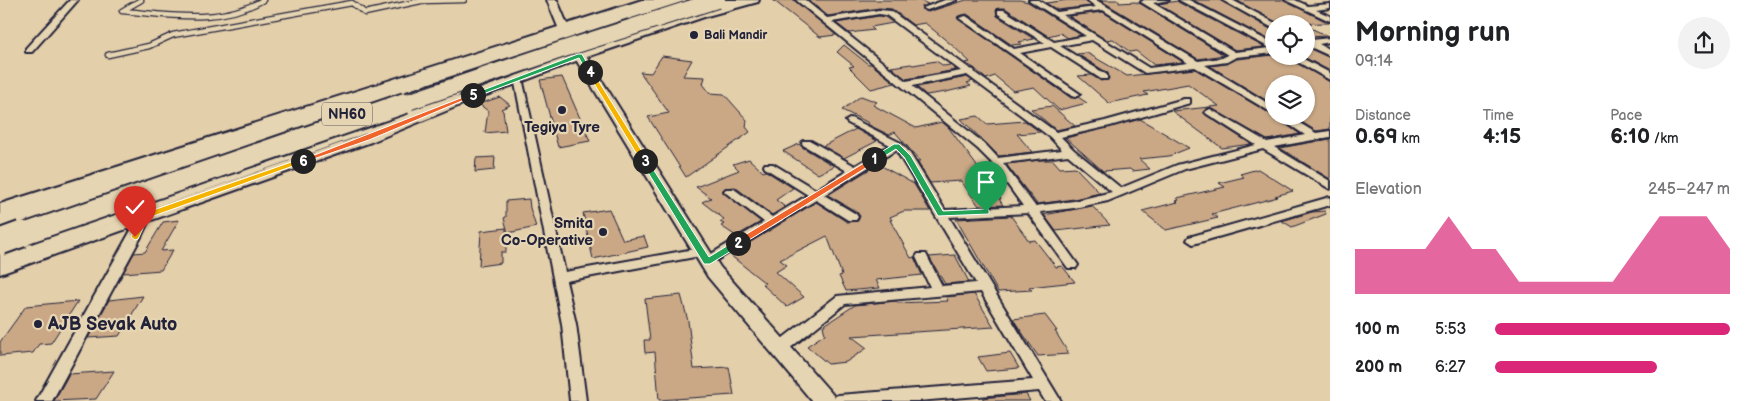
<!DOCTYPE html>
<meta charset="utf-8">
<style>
body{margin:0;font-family:"Balsamiq Sans",sans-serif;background:#f2f2f2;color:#202124;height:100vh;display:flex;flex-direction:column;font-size:19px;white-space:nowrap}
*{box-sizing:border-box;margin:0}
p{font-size:16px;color:#757577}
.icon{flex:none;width:28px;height:28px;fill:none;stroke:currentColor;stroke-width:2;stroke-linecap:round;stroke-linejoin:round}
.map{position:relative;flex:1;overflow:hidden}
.sheet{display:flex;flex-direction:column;background:#fff;width:425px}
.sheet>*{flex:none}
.tools{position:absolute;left:1265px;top:15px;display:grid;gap:10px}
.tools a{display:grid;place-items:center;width:50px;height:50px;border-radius:50%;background:#fff;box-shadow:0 1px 4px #0004;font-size:25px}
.pin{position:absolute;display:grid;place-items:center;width:42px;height:42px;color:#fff;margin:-51px -21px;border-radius:50% 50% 50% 0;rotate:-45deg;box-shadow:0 0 5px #0007}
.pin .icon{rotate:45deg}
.km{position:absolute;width:25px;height:25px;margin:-12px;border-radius:50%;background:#222;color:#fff;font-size:14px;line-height:25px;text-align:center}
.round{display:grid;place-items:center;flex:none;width:52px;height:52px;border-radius:26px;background:#f2f2f2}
.overview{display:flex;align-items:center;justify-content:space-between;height:85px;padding:0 25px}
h1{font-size:28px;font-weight:700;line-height:38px}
.stats{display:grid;grid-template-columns:repeat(3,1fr);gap:8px;height:85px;padding:5px 25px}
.stats div{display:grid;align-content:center}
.stats b{font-size:21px;font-weight:700}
.stats small{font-size:14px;font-weight:400}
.stats p{font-size:14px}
.chart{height:140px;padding:10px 25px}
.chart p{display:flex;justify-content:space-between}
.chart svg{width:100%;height:90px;margin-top:5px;fill:#db2777;opacity:.7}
ul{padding:0 25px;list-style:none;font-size:16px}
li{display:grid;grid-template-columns:80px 60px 1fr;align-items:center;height:38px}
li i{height:12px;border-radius:6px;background:#db2777}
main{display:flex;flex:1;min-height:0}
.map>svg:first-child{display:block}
.building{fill:#caa886;stroke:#22223b}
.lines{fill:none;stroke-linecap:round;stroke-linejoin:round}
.service-casing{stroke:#22223b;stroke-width:7}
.minor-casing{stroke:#22223b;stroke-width:4}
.tertiary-casing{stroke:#22223b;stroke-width:4}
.secondary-casing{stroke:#22223b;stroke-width:4}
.primary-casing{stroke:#22223b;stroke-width:3}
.motorway-casing{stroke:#22223b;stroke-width:4}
.service{stroke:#e6d5b2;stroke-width:4.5}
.minor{fill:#e6d5b2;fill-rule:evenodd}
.tertiary{fill:#e6d5b2;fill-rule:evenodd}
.secondary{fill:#e6d5b2;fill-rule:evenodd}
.primary{fill:#e6d5b2;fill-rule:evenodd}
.motorway{fill:#e6d5b2;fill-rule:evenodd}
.motorway-bridge-far2-casing{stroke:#22223b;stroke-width:18;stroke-linecap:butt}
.motorway-bridge-far1-casing{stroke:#22223b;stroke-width:24;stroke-linecap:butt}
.motorway-bridge-casing{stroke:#22223b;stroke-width:29;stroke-linecap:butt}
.motorway-bridge-far2{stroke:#e6d5b2;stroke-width:16}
.motorway-bridge-far1{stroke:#e6d5b2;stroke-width:20}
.motorway-bridge{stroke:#e6d5b2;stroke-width:25}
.split-1{fill:#22a559;stroke:#fff}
.split-2{fill:#f0652b;stroke:#fff}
.split-3{fill:#22a559;stroke:#fff}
.split-4{fill:#f5b400;stroke:#fff}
.split-5{fill:#22a559;stroke:#fff}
.split-6{fill:#f0652b;stroke:#fff}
.split-7{fill:#f5b400;stroke:#fff}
.poi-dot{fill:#22223b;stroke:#e6d5b2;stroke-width:2}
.labels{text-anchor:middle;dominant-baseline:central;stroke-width:4.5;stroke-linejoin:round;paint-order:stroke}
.far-poi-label{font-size:12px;font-weight:bold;fill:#22223b;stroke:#e6d5b2;text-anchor:start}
.shield{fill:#e6d5b2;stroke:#5d585f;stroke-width:1}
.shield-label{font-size:14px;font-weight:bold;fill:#22223b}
.poi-label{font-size:15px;font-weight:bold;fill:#22223b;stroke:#e6d5b2}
.near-poi-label{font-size:18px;font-weight:bold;fill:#22223b;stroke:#e6d5b2;text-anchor:start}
</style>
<main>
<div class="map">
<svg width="1330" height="401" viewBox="0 0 1330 401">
<rect width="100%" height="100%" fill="#e4cfab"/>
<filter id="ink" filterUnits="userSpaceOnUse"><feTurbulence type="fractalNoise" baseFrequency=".02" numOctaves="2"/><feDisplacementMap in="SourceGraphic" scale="10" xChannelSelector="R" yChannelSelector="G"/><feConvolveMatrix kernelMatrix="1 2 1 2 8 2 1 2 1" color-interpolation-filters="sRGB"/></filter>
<g filter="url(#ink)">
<g class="building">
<path d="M773,0H794L836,35L820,37Z"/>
<path d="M808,0H919L928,4L921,9L928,12L966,0H1020L1028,2L1081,35L1068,38L1060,33L1048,36L1005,8H998L996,10L997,16L1034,39L1019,42L1022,44L1012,45L967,14L958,16L957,18L1071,98L1078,97L1087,103L1059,110L1034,87L1013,91L995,76L986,79L974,68L965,63L970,62L953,46L925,23L913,25L892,9L879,8L828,16Z"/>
<path d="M1068,0H1085L1091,6L1057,10L1046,3Z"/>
<path d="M1100,0H1119V3L1135,2L1141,4L1224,55L1198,59Z"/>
<path d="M1193,0H1220L1270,29H1274V42Z"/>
<path d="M1236,0H1283L1329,23L1279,24Z"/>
<path d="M1178,1V2L1264,47L1235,50L1158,4Z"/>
<path d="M1103,12L1183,62L1154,65L1136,51L1130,52L1113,39L1106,40L1069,16Z"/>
<path d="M879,16L885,17L893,23L871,27L874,30L849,33L836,23Z"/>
<path d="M1306,26L1328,36L1306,37Z"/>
<path d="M844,45L868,64H871L895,83L871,89L849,67L854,66L837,52Z"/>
<path d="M1306,47L1330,58V71L1302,56H1306Z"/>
<path d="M1087,53L1127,76L1195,69L1274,116L1300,134L1267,140L1209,107L1203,112L1206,115L1251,144L1222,148L1172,111L1219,106L1188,84L1144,92L1148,95L1109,103L1078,76L1091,75L1101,81L1109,79L1108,73L1077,54Z"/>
<path d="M1274,55L1285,56L1330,82V129L1316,131L1292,116H1306V84H1274V105L1210,66L1227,64L1237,59Z"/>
<path d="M662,56L692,60L683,76L705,77L703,84L710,93L724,94L747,120L746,127L750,132L686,177L648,117L669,113L640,72L651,73Z"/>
<path d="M936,61L944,66L950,65L956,70L906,79L891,67L911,64L913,65Z"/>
<path d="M562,77L590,141L558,147L540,80Z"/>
<path d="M967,77L973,81L967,83L971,86L946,92L926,95L917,87Z"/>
<path d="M861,96L877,102L873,105L916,128L942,122L949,128L1001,199H999L1003,205L979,206L961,181L930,183L917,161H920L895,132L889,135L867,124L869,123L842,110Z"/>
<path d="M500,97L510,105L501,109L503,111L506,131L485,133L488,111L479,104Z"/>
<path d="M1052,106L1075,126L1056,130L1031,109Z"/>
<path d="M978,116L987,124L1025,121L1040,132L1017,134L1032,152L999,156L961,119Z"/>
<path d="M1140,119L1189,148L1169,156L1139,159L1150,169L1132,171L1130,169L1103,171L1066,138Z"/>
<path d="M856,129L877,141L844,158L823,146Z"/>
<path d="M1330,139V179L1280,148Z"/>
<path d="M799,144L802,147L834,166L818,174L783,151Z"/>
<path d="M495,157L494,170L475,172L476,158Z"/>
<path d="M749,159L763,172L766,171L793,188L776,200L785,207L772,215L735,187L725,188L722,191L725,194L761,222L736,236L721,226L724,224L720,222L724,219L702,202L711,198L696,187L739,170L733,164Z"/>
<path d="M1040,160H1053L1060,168L1075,167L1100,193L1074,199L1037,204L1006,164Z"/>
<path d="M878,164L914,184L930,211H904L890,217L892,220H890L911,258L914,257L922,275L876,280L880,288L846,291L839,276L842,275L827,236L780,260L787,265L776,272L804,297L787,307L762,284L765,283L730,255L816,202L847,222L858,221L860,216L857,212L828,195Z"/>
<path d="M1258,169L1293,191L1275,196L1278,197L1212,214L1218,218L1166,230L1142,211L1178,202L1176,201L1179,200L1177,198L1225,187L1219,183L1244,177L1240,174Z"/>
<path d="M529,199L530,208L536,227L508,233L504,218L506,217V201Z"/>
<path d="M1092,206L1110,225L1056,231L1044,215Z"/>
<path d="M609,209L623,240L644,236L648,247L593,259L583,213Z"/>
<path d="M1325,211L1326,214L1292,227L1282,221L1312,212Z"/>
<path d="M1011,216L1029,241L1035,240L1056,267L1062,266L1075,282L1029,287L1032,290L998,292L956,219Z"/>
<path d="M179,220L161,251L173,250L161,270L123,273L134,253L145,252L163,222Z"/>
<path d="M506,228V252H501V263L479,266L481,231Z"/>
<path d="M955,255L969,282L945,284L929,257Z"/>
<path d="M974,294L994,327L851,336L867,348L846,362L828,364L807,346L825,334L823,326L855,305L896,301L897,303L948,301L946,297Z"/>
<path d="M681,295L688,321L694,369L729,367L734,395L659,400L655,352L645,353L644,340H650L645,299Z"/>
<path d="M143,296L119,336L88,338L109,300Z"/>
<path d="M78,301L51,343L39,344L33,353L0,356V342L26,306Z"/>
<path d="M1045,315L1057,331H1055L1069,354L1038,356L1013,319Z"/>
<path d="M1010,353L1019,368L986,371L978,357Z"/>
<path d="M114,371L96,399L54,401L69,374Z"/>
<path d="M1026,394L1030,401H983V398Z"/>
</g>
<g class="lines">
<defs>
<g id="service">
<path d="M141,0L122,11C170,15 219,25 263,0"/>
<path d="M108,55L149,46L173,35L352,3L365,13L421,1L464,0"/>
</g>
<g id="minor">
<path d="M70,0H78L32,52H26V48Z"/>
<path d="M796,0H805L827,18L879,10L891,11L970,69L974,70L975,73L1056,132L1105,121L1184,99H1190V103L1110,126L1061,137L1074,150L1121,188L1177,165L1256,145L1207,114L1205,112L1210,109L1267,142L1305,135L1276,116H1288L1316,133L1330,131V137L1274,147L1330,181V189L1263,149L1185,169L1108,201L1074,208L1040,212L1078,265L1076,268H1068L1028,213L949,217L1061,401H1045L1039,391L918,401H830L833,397L838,395L1033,380L981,292L845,304L784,353L779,355L774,353L772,349L774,345L837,296L930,287L916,257L918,254H926L942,286L976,283L896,150L824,195L856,214L858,217L856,220H848L816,200L707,266L703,265L701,262L703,259L764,222L726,193L724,191L726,189H734L772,217L808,195L765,168L764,166L765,164H773L816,190L847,171L803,145L802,143L803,141H811L855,166L890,145L848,123L846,121L851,118L901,143L909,152L945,210L1023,206L992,163L978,149ZM879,14L886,15L961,71L906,81L832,22ZM967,75L1050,137L1062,150L998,158L986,145L912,86ZM1068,155L1112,192L1074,201L1035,206L1003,163Z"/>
<path d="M945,0H957L927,10L923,8Z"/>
<path d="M1029,0H1038L1057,12L1096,7L1087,0H1096L1198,61L1222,58L1228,55L1141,2L1144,0H1169L1153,3L1235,52L1270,48L1179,0H1189L1274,44V53L1236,57L1227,62L1205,65L1274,107V114L1195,67L1145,73L1092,40L1060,46L1107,75V79H1101L1051,47L1020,53L1080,94L1075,97L1072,96L959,18L966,16L1014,49L1045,43L998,14V10H1004L1054,42L1086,36ZM1103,10L1188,63L1149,68L1063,15Z"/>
<path d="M1222,0H1232L1277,24H1274V27H1271Z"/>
<path d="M1285,0H1295L1308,6L1330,4V8L1316,10L1330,16V21Z"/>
<path d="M1330,38V42L1319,44L1330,50V56L1306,45V39L1311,40Z"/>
<path d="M1287,56H1298L1330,73V80Z"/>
<path d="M518,75L522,78L565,272L700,248L704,249L706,252L704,255L700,256L566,281L576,324L586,401H570L562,324L514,78Z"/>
<path d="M1330,197V205L1193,244L1187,240L1189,237Z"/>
<path d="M145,212L151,216L141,237L52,401H36L139,216Z"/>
</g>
<g id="tertiary">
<path d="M547,0H557L567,24L642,0H657L656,2L570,30L571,33L570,35H562L561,33L0,214V204L558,27Z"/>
<path d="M743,0H759L758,2L707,16L584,58L458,106L371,142L0,274V262L361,136L450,100L576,54L699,12Z"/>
</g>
<path id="secondary" d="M567,31L573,35L720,267L833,395L836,401H812L708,277L561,35Z"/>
<g id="primary">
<path d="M671,0H690L688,3L638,19H628L627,16L628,13Z"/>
<path d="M360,101L366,103L368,106L366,109L0,231V218Z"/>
</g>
<g id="motorway">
<path d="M655,0H676L674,3L0,224V210Z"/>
<path d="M721,0H747L745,3L699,13L694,12L692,9L694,6Z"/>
<path d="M452,88L458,89L461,93L458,97L407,119L0,263V247L395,111Z"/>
</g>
</defs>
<use href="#service" class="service-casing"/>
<use href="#minor" class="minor-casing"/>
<use href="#tertiary" class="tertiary-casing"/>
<use href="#secondary" class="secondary-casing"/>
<use href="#primary" class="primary-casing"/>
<use href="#motorway" class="motorway-casing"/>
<use href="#service" class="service"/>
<use href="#minor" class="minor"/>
<use href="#tertiary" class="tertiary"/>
<use href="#secondary" class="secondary"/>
<use href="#primary" class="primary"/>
<use href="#motorway" class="motorway"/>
<defs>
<path id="motorway-bridge-far2" d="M402,104L561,50L717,0"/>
<path id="motorway-bridge-far1" d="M18,236L405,103"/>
<path id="motorway-bridge" d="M0,242L22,234"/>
</defs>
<use href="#motorway-bridge-far2" class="motorway-bridge-far2-casing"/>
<use href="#motorway-bridge-far1" class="motorway-bridge-far1-casing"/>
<use href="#motorway-bridge" class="motorway-bridge-casing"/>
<use href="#motorway-bridge-far2" class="motorway-bridge-far2"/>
<use href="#motorway-bridge-far1" class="motorway-bridge-far1"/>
<use href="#motorway-bridge" class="motorway-bridge"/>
</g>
</g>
<path class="split-1" d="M894,144H899L911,156L943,211L986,209L989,210V214L938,216L904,157L896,149L877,161L870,159Z"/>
<path class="split-2" d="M874,157L877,158V161L741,245H735V241Z"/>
<path class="split-3" d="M642,159L648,161L709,257L735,241H741V245L710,264H704L641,161Z"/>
<path class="split-4" d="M590,70L593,72L648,161L647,163L641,161L587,72Z"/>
<path class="split-5" d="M578,54H582L593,74H588L579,58L475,97L470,95Z"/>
<path class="split-6" d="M471,94L476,95L369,140L305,162L299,161Z"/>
<path class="split-7" d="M300,159L307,161L148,218L138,239L135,240L131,237L142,214Z"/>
<g class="poi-dot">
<circle cx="694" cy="35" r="5"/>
<circle cx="562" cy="110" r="5"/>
<circle cx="603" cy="232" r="5"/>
<circle cx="38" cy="324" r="5"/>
</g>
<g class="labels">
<g class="far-poi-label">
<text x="704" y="35">Bali Mandir</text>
</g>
<rect class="shield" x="322" y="102.5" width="50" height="23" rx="4"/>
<g class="shield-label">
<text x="347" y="114">NH60</text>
</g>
<g class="poi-label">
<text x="562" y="127">Tegiya Tyre</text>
<text x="593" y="223" text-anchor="end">Smita<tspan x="593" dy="17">Co-Operative</tspan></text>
</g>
<g class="near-poi-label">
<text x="48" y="324">AJB Sevak Auto</text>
</g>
</g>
</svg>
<div class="tools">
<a><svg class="icon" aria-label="locate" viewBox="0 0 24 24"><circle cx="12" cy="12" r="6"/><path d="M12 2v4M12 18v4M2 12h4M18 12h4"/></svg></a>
<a><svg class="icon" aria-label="layers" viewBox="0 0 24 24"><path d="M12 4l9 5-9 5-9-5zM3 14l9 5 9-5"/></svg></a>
</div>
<div class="pin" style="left:986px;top:212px;background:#1e9e55"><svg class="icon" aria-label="arrive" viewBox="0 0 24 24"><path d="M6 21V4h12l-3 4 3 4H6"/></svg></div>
<div class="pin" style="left:135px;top:237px;background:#d93025"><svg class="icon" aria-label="check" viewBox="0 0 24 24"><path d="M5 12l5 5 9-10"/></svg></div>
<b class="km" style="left:874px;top:159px">1</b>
<b class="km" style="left:738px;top:243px">2</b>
<b class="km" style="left:645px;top:161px">3</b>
<b class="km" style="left:590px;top:72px">4</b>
<b class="km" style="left:473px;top:95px">5</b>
<b class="km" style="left:303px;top:161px">6</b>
</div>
<section class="sheet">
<div class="overview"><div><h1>Morning run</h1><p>09:14</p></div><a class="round"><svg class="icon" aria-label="share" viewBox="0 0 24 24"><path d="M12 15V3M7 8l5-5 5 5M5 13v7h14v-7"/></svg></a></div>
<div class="stats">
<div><p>Distance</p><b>0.69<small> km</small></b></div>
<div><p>Time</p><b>4:15</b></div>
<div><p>Pace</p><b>6:10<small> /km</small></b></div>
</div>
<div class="chart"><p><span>Elevation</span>245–247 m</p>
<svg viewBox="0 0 160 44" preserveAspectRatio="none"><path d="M0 44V22L10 22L20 22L30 22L40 6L50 22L60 22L70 38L80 38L90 38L100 38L110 38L120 22L130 6L140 6L150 6L160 22V44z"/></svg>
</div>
<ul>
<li><b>100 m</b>5:53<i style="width:100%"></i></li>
<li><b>200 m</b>6:27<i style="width:69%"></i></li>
</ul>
</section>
</main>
